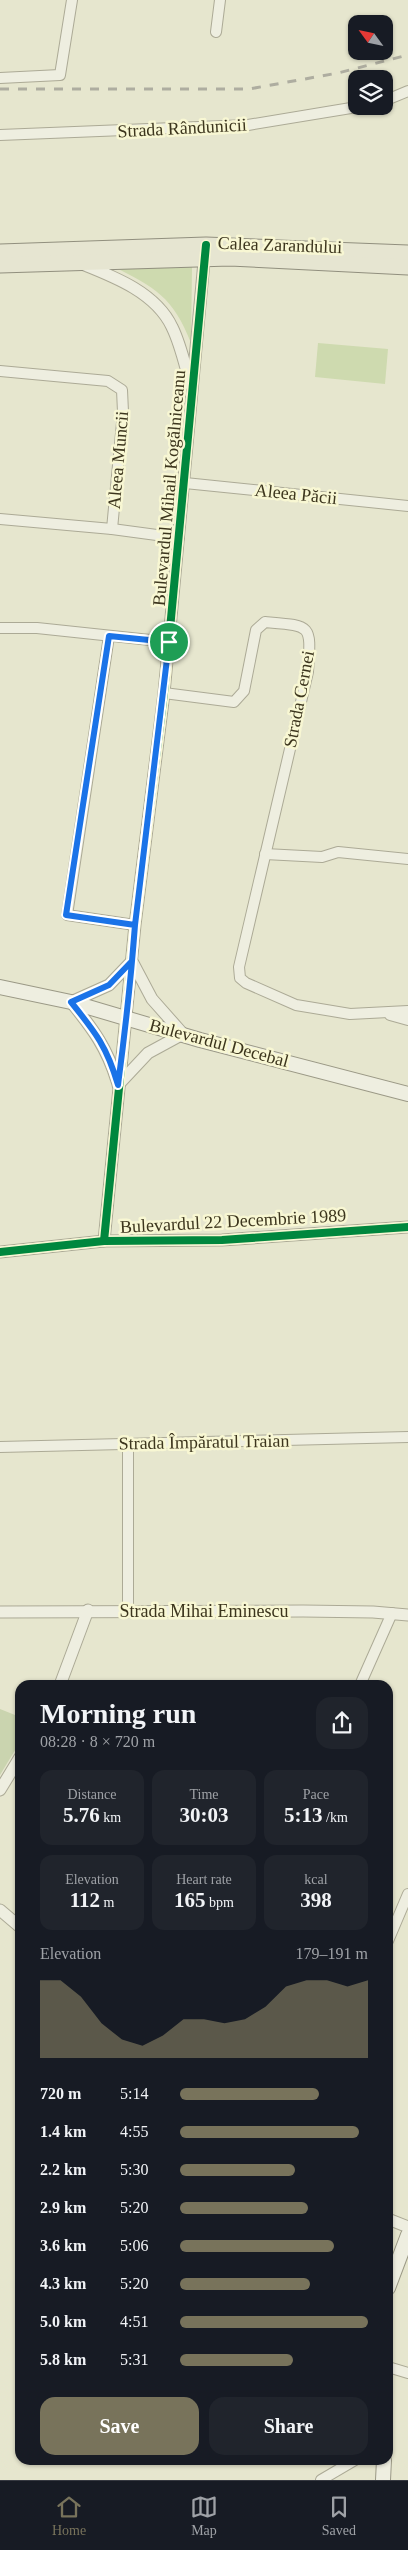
<!DOCTYPE html>
<meta charset="utf-8">
<style>
body{margin:0;font-family:"Times New Roman",serif;background:#20242c;color:#f1f3f6;height:100vh;display:flex;flex-direction:column;font-size:19px;white-space:nowrap}
*{box-sizing:border-box;margin:0}
p{font-size:16px;color:#9ea1a6}
.icon{flex:none;width:28px;height:28px;fill:none;stroke:currentColor;stroke-width:2;stroke-linecap:round;stroke-linejoin:round}
.map{position:relative;flex:1;overflow:hidden}
.panel{position:absolute;left:15px;top:1680px;width:378px;height:785px;display:flex;flex-direction:column;background:#171b24;border-radius:15px;box-shadow:0 1px 4px #0004}
.panel>*{flex:none}
.needle{width:32px;rotate:303deg}
.fabs{position:absolute;left:348px;top:15px;display:grid;gap:10px}
.fabs a{display:grid;place-items:center;width:45px;height:45px;border-radius:10px;background:#171b24;box-shadow:0 1px 4px #0004;font-size:25px}
.pin{position:absolute;display:grid;place-items:center;width:42px;height:42px;color:#fff;margin:-21px;border:2px solid #fff;border-radius:50%;box-shadow:0 1px 5px #0007}
.round{display:grid;place-items:center;flex:none;width:52px;height:52px;border-radius:15px;background:#20242c}
.summary{display:flex;align-items:center;justify-content:space-between;height:85px;padding:0 25px}
h1{font-size:28px;font-weight:800;line-height:38px}
.figures{display:grid;grid-template-columns:repeat(3,1fr);gap:8px;height:85px;padding:5px 25px}
.figures div{display:grid;align-content:center;border-radius:12px;background:#20242c;text-align:center}
.figures b{font-size:21px;font-weight:800}
.figures small{font-size:14px;font-weight:400}
.figures p{font-size:14px}
.chart{height:140px;padding:10px 25px}
.chart p{display:flex;justify-content:space-between}
.chart svg{width:100%;height:90px;margin-top:5px;fill:#78735b;opacity:.7}
.cta{display:flex;gap:10px;margin-top:auto;padding:10px 25px}
.cta a{flex:1;height:58px;border-radius:15px;background:#78735b;color:#fff;font-size:20px;font-weight:800;line-height:58px;text-align:center}
.cta a+a{background:#20242c;color:#f1f3f6}
ul{padding:0 25px;list-style:none;font-size:16px}
li{display:grid;grid-template-columns:80px 60px 1fr;align-items:center;height:38px}
li i{height:12px;border-radius:6px;background:#78735b}
.menu{display:flex;justify-content:space-around;align-items:center;height:70px;border-top:1px solid #363941;background:#171b24;font-size:14px;color:#9ea1a6}
.menu a{display:grid;justify-items:center;gap:2px}
.menu .on{color:#78735b}
.map>svg:first-child{display:block}
.green{fill:#cedaaf}
.cemetery{fill:#cad4af}
.lines{fill:none;stroke-linecap:round;stroke-linejoin:round}
.minor-casing{stroke:#acaa96;stroke-width:12}
.tertiary-casing{stroke:#acaa96;stroke-width:13}
.secondary-casing{stroke:#9b9986;stroke-width:16}
.primary-casing{stroke:#918f7e;stroke-width:17}
.minor{stroke:#eeeee0;stroke-width:10}
.tertiary{stroke:#eeeee0;stroke-width:11}
.secondary{stroke:#eeeee0;stroke-width:14}
.primary{stroke:#e6e5d1;stroke-width:15}
.rail{stroke:#aeada0;stroke-width:3;stroke-dasharray:9 9;stroke-linecap:butt}
.cycleway-casing{stroke:#f8f7d3;stroke-width:11}
.cycleway{stroke:#00873e;stroke-width:8}
.route-casing{stroke:#fff;stroke-width:10}
.route{stroke:#1a73e8;stroke-width:6}
.labels{text-anchor:middle;dominant-baseline:central;stroke-width:5;stroke-linejoin:round;paint-order:stroke}
.street-label{font-size:18px;fill:#3c351d;stroke:#f8f7d3}
</style>
<div class="map">
<svg width="408" height="2480" viewBox="0 0 408 2480">
<rect width="100%" height="100%" fill="#e6e6ce"/>
<g class="green">
<path d="M112,266L192,267L191,343C173,297 155,287 112,266Z"/>
<path d="M318,343L388,349L385,384L315,377Z"/>
</g>
<path class="cemetery" d="M0,1709L20,1717V1742L0,1775Z"/>
<g class="lines">
<defs>
<g id="minor">
<path d="M216,32L220,0"/>
<path d="M0,78L60,75L72,0"/>
<path d="M384,101L408,91"/>
<path d="M0,135L248,125L363,106"/>
<path d="M0,371L108,381L122,390L123,412L112,529"/>
<path d="M185,483L408,506"/>
<path d="M0,519L112,529L179,538"/>
<path d="M0,628H37L169,642"/>
<path d="M109,636L67,915L135,925"/>
<path d="M164,693L234,702L244,691L256,630L265,622C313,626 311,624 308,672L239,967L240,978L246,983L296,1005L350,1014L408,1011"/>
<path d="M265,854L322,857L338,852L408,859"/>
<path d="M390,1015L408,1020"/>
<path d="M128,1444V1610"/>
<path d="M0,1447L408,1437"/>
<path d="M360,1685L392,1613"/>
<path d="M388,1941L408,1894"/>
<path d="M388,2367L408,2373"/>
<path d="M321,2480L355,2460"/>
</g>
<g id="tertiary">
<path d="M82,264C115,277 156,293 172,327C181,345 185,366 191,386"/>
<path d="M117,1081C107,1048 93,1029 71,1002L109,985L132,961"/>
<path d="M118,1085L148,1053L183,1034L152,999L133,963"/>
<path d="M104,1241L135,925L164,693L205,251"/>
<path d="M0,1252L104,1241L222,1240L408,1227"/>
<path d="M0,1612L303,1611L373,1612L408,1615"/>
<path d="M60,1685L88,1610"/>
<path d="M0,1790L20,1757"/>
<path d="M0,1910L20,1927"/>
<path d="M388,2219L408,2227"/>
</g>
<g id="secondary">
<path d="M0,987L71,1002L200,1040L408,1094"/>
<path d="M388,2288L408,2235"/>
<path d="M383,2480L384,2460"/>
</g>
<g id="primary">
<path d="M0,252L206,245L408,253"/>
<path d="M0,265L230,258L408,267"/>
</g>
</defs>
<use href="#minor" class="minor-casing"/>
<use href="#tertiary" class="tertiary-casing"/>
<use href="#secondary" class="secondary-casing"/>
<use href="#primary" class="primary-casing"/>
<use href="#minor" class="minor"/>
<use href="#tertiary" class="tertiary"/>
<use href="#secondary" class="secondary"/>
<use href="#primary" class="primary"/>
<path class="rail" d="M0,89H249L338,73L408,55"/>
<defs>
<g id="cycleway">
<path d="M104,1241L135,925L164,693L206,245"/>
<path d="M0,1252L104,1241L222,1240L408,1227"/>
</g>
</defs>
<use href="#cycleway" class="cycleway-casing"/>
<use href="#cycleway" class="cycleway"/>
</g>
<g class="lines">
<defs>
<path id="route" d="M169,642L135,925C131,979 125,1032 118,1085C107,1047 96,1033 71,1002L109,985L132,961L135,925L66,915L109,636L169,642"/>
</defs>
<use href="#route" class="route-casing"/>
<use href="#route" class="route"/>
</g>
<g class="labels">
<g class="street-label">
<text transform="translate(182 128) rotate(-3)">Strada Rândunicii</text>
<text transform="translate(280 245) rotate(2)">Calea Zarandului</text>
<text transform="translate(118 460) rotate(-85)">Aleea Muncii</text>
<text transform="translate(169 488) rotate(-85)">Bulevardul Mihail Kogălniceanu</text>
<text transform="translate(296 494) rotate(6)">Aleea Păcii</text>
<text transform="translate(299 699) rotate(-79)">Strada Cernei</text>
<text transform="translate(219 1043) rotate(15)">Bulevardul Decebal</text>
<text transform="translate(233 1221) rotate(-3)">Bulevardul 22 Decembrie 1989</text>
<text transform="translate(204 1442) rotate(-1)">Strada Împăratul Traian</text>
<text x="204" y="1611">Strada Mihai Eminescu</text>
</g>
</g>
</svg>
<div class="fabs">
<a><svg class="needle" viewBox="-14 -14 28 28"><path d="M0-13l5 13h-10z" fill="#e53935"/><path d="M0 13l5-13h-10z" fill="#9ea1a6"/></svg></a>
<a><svg class="icon" aria-label="layers" viewBox="0 0 24 24"><path d="M12 4l9 5-9 5-9-5zM3 14l9 5 9-5"/></svg></a>
</div>
<div class="pin" style="left:169px;top:642px;background:#1e9e55"><svg class="icon" aria-label="arrive" viewBox="0 0 24 24"><path d="M6 21V4h12l-3 4 3 4H6"/></svg></div>
<section class="panel">
<div class="summary"><div><h1>Morning run</h1><p>08:28 · 8 × 720 m</p></div><a class="round"><svg class="icon" aria-label="share" viewBox="0 0 24 24"><path d="M12 15V3M7 8l5-5 5 5M5 13v7h14v-7"/></svg></a></div>
<div class="figures">
<div><p>Distance</p><b>5.76<small> km</small></b></div>
<div><p>Time</p><b>30:03</b></div>
<div><p>Pace</p><b>5:13<small> /km</small></b></div>
</div>
<div class="figures">
<div><p>Elevation</p><b>112<small> m</small></b></div>
<div><p>Heart rate</p><b>165<small> bpm</small></b></div>
<div><p>kcal</p><b>398</b></div>
</div>
<div class="chart"><p><span>Elevation</span>179–191 m</p>
<svg viewBox="0 0 160 44" preserveAspectRatio="none"><path d="M0 44V6L10 6L20 14L30 27L40 35L50 38L60 33L70 25L80 25L90 27L100 25L110 19L120 9L130 6L140 6L150 9L160 6V44z"/></svg>
</div>
<ul>
<li><b>720 m</b>5:14<i style="width:74%"></i></li>
<li><b>1.4 km</b>4:55<i style="width:95%"></i></li>
<li><b>2.2 km</b>5:30<i style="width:61%"></i></li>
<li><b>2.9 km</b>5:20<i style="width:68%"></i></li>
<li><b>3.6 km</b>5:06<i style="width:82%"></i></li>
<li><b>4.3 km</b>5:20<i style="width:69%"></i></li>
<li><b>5.0 km</b>4:51<i style="width:100%"></i></li>
<li><b>5.8 km</b>5:31<i style="width:60%"></i></li>
</ul>
<div class="cta"><a>Save</a><a>Share</a></div>
</section>
</div>
<nav class="menu">
<a class="on"><svg class="icon" aria-label="home" viewBox="0 0 24 24"><path d="M3 11l9-7 9 7M6 9v11h12V9"/></svg>Home</a>
<a><svg class="icon" aria-label="map" viewBox="0 0 24 24"><path d="M3 6l6-2 6 2 6-2v14l-6 2-6-2-6 2zM9 4v14M15 6v14"/></svg>Map</a>
<a><svg class="icon" aria-label="saved" viewBox="0 0 24 24"><path d="M7 4h10v16l-5-4-5 4z"/></svg>Saved</a>
</nav>
